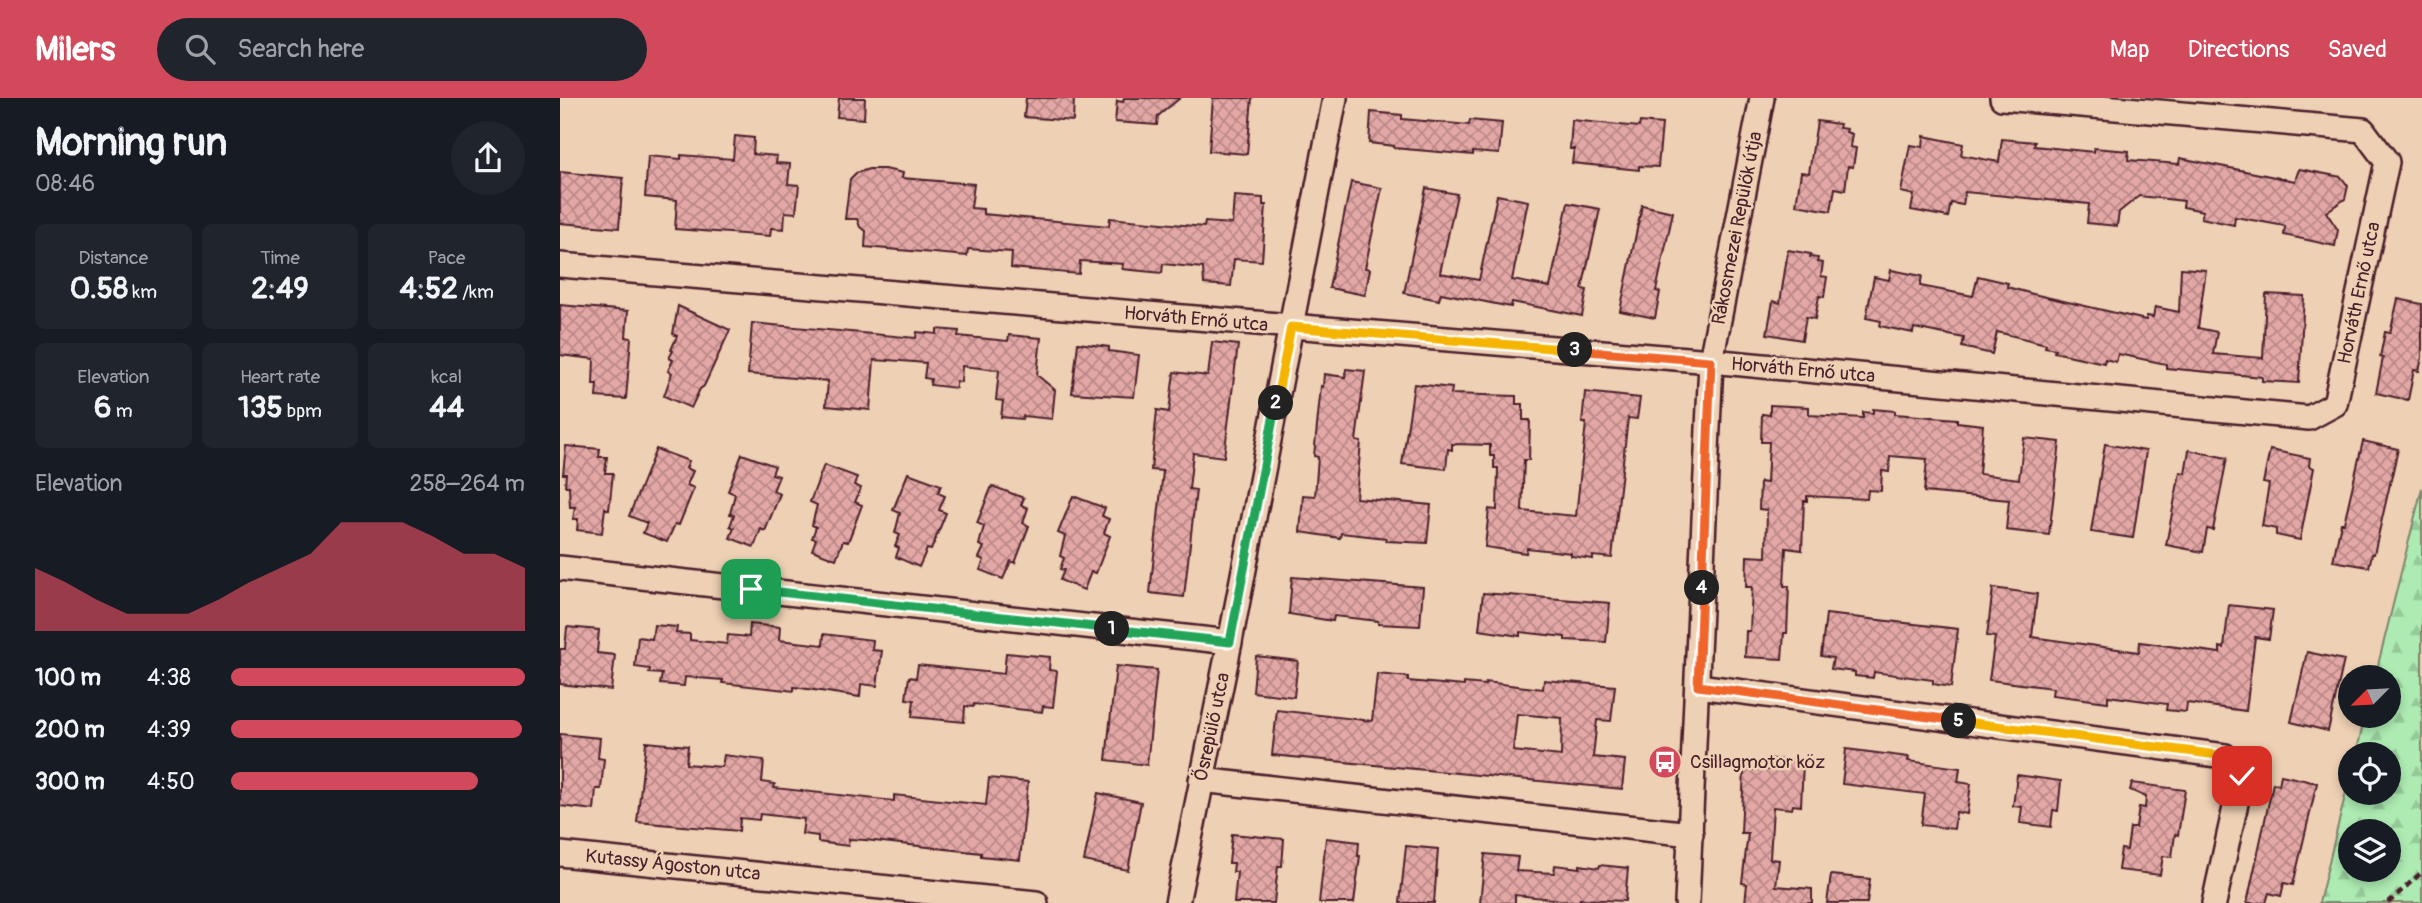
<!DOCTYPE html>
<meta charset="utf-8">
<style>
body{margin:0;font-family:Pangolin,sans-serif;background:#20242c;color:#f1f3f6;height:100vh;display:flex;flex-direction:column;font-size:26px;white-space:nowrap}
*{box-sizing:border-box;margin:0}
p{font-size:23px;color:#9ea1a6}
.icon{flex:none;width:38px;height:38px;fill:none;stroke:currentColor;stroke-width:2;stroke-linecap:round;stroke-linejoin:round}
.map{position:relative;flex:1;overflow:hidden}
.panel{display:flex;flex-direction:column;background:#171b24;width:560px}
.panel>*{flex:none}
.needle{width:46px;rotate:246deg}
.fabs{position:absolute;left:1778px;top:567px;display:grid;gap:14px}
.fabs a{display:grid;place-items:center;width:63px;height:63px;border-radius:50%;background:#171b24;box-shadow:0 4px 10px #0003;font-size:35px}
.pin{position:absolute;display:grid;place-items:center;width:60px;height:60px;color:#fff;margin:-30px;border-radius:14px;box-shadow:0 4px 10px #0006}
.km{position:absolute;width:35px;height:35px;margin:-18px;border-radius:50%;background:#222;color:#fff;font-size:19px;line-height:35px;text-align:center}
.round{display:grid;place-items:center;flex:none;width:74px;height:74px;border-radius:37px;background:#20242c}
.summary{display:flex;align-items:center;justify-content:space-between;height:119px;padding:0 35px}
h1{font-size:38px;font-weight:700;line-height:52px}
.metrics{display:grid;grid-template-columns:repeat(3,1fr);gap:10px;height:119px;padding:7px 35px}
.metrics div{display:grid;align-content:center;border-radius:10px;background:#20242c;text-align:center}
.metrics b{font-size:30px;font-weight:700}
.metrics small{font-size:19px;font-weight:400}
.metrics p{font-size:19px}
.chart{height:196px;padding:14px 35px}
.chart p{display:flex;justify-content:space-between}
.chart svg{width:100%;height:126px;margin-top:7px;fill:#d1495b;opacity:.7}
ul{padding:0 35px;list-style:none;font-size:23px}
li{display:grid;grid-template-columns:112px 84px 1fr;align-items:center;height:52px}
li i{height:18px;border-radius:9px;background:#d1495b}
header{display:flex;align-items:center;gap:42px;box-sizing:border-box;height:98px;padding:0 35px;background:#d1495b;color:#fff}
header strong{font-size:33px}
nav{display:flex;gap:38px;margin-inline-start:auto;font-size:24px}
.search{width:490px;height:63px;background:#20242c;display:flex;align-items:center;gap:18px;box-sizing:border-box;padding:0 24px;border-radius:38px;color:#9ea1a6;font-size:26px}
main{display:flex;flex:1;min-height:0}
.map>svg:first-child{display:block}
.forest{fill:url(#forest-firs);stroke:#7c856e;stroke-width:2;fill-rule:evenodd}
.building{fill:url(#building-cross-hatch);stroke:#4a1f2b;stroke-width:2;fill-rule:evenodd}
.lines{fill:none;stroke-linecap:round;stroke-linejoin:round}
.minor-casing{stroke:#4a1f2b;stroke-width:28}
.path{stroke:#4a1f2b;stroke-width:4.5;stroke-dasharray:7 5;stroke-linecap:butt}
.minor{stroke:#eed1b4;stroke-width:23}
.split-1-casing{stroke:#fff;stroke-width:14}
.split-2-casing{stroke:#fff;stroke-width:14}
.split-3-casing{stroke:#fff;stroke-width:14}
.split-4-casing{stroke:#fff;stroke-width:14}
.split-5-casing{stroke:#fff;stroke-width:14}
.split-6-casing{stroke:#fff;stroke-width:14}
.split-1{stroke:#22a559;stroke-width:9}
.split-2{stroke:#22a559;stroke-width:9}
.split-3{stroke:#f5b400;stroke-width:9}
.split-4{stroke:#f0652b;stroke-width:9}
.split-5{stroke:#f0652b;stroke-width:9}
.split-6{stroke:#f5b400;stroke-width:9}
.labels{text-anchor:middle;dominant-baseline:central;stroke-width:5;stroke-linejoin:round;paint-order:stroke}
.street-label{font-size:19px;fill:#4a1f2b;stroke:#eed1b4}
.poi-label{font-size:19px;fill:#4a1f2b;stroke:#eed1b4;text-anchor:start}
</style>
<header>
<strong>Milers</strong>
<div class="search"><svg class="icon" aria-label="search" viewBox="0 0 24 24"><circle cx="10" cy="10" r="6"/><path d="M15 15l6 6"/></svg>Search here</div>
<nav><a>Map</a><a>Directions</a><a>Saved</a></nav>
</header>
<main>
<section class="panel">
<div class="summary"><div><h1>Morning run</h1><p>08:46</p></div><a class="round"><svg class="icon" aria-label="share" viewBox="0 0 24 24"><path d="M12 15V3M7 8l5-5 5 5M5 13v7h14v-7"/></svg></a></div>
<div class="metrics">
<div><p>Distance</p><b>0.58<small> km</small></b></div>
<div><p>Time</p><b>2:49</b></div>
<div><p>Pace</p><b>4:52<small> /km</small></b></div>
</div>
<div class="metrics">
<div><p>Elevation</p><b>6<small> m</small></b></div>
<div><p>Heart rate</p><b>135<small> bpm</small></b></div>
<div><p>kcal</p><b>44</b></div>
</div>
<div class="chart"><p><span>Elevation</span>258–264 m</p>
<svg viewBox="0 0 160 44" preserveAspectRatio="none"><path d="M0 44V22L10 27L20 33L30 38L40 38L50 38L60 33L70 27L80 22L90 17L100 6L110 6L120 6L130 11L140 17L150 17L160 22V44z"/></svg>
</div>
<ul>
<li><b>100 m</b>4:38<i style="width:100%"></i></li>
<li><b>200 m</b>4:39<i style="width:99%"></i></li>
<li><b>300 m</b>4:50<i style="width:84%"></i></li>
</ul>
</section>
<div class="map">
<svg width="1862" height="805" viewBox="0 0 1862 805">
<defs>
<pattern id="forest-firs" width="22" height="20" patternUnits="userSpaceOnUse" patternTransform="scale(1.75)"><rect width="22" height="20" fill="#adebb2"/><path d="M5 1l3.5 6h-7zM16 11l3.5 6h-7z" fill="#96c999"/></pattern>
<pattern id="building-cross-hatch" width="8" height="8" patternUnits="userSpaceOnUse" patternTransform="scale(1.75)"><rect width="8" height="8" fill="#e3a8a6"/><path d="M0 0l8 8M0 8l8-8" fill="none" stroke="#ba8887"/></pattern>
</defs>
<rect width="100%" height="100%" fill="#eed1b4"/>
<filter id="ink" filterUnits="userSpaceOnUse"><feTurbulence type="fractalNoise" baseFrequency=".0143" numOctaves="2"/><feDisplacementMap in="SourceGraphic" scale="14" xChannelSelector="R" yChannelSelector="G"/><feConvolveMatrix kernelMatrix="1 2 1 2 8 2 1 2 1" color-interpolation-filters="sRGB"/></filter>
<g filter="url(#ink)">
<path class="forest" d="M1862,390V805H1759L1790,678V695H1829V656H1796L1805,618H1829V579H1815ZM1790,733H1829V772H1790Z"/>
<g class="building">
<path d="M279,0H305L304,21L277,19Z"/>
<path d="M466,0H514L513,23L464,19Z"/>
<path d="M564,0H620L598,18L597,27L555,24L557,3L563,4Z"/>
<path d="M653,0H692L687,56L649,53Z"/>
<path d="M811,14L842,17V21L909,27L910,22L942,25L939,56L913,54V57L834,50V48L809,45Z"/>
<path d="M1012,22L1079,29L1080,24L1102,26L1098,69L1079,68V72L1012,65L1014,51H1010Z"/>
<path d="M1257,23L1280,26L1279,30L1287,31L1286,34L1292,36L1290,49L1296,50L1293,69L1288,68L1285,92L1275,90L1271,113L1236,107L1241,74L1249,75Z"/>
<path d="M175,38L194,40L193,56L217,58L216,65L230,66L228,86L239,87L236,115L225,114L224,131L211,130L210,138L115,131L117,102L85,99L88,58L121,61V57L173,61Z"/>
<path d="M1364,38L1403,46L1401,57L1439,64L1442,41L1475,44L1474,48L1534,54V50L1569,53L1568,62L1619,66L1620,60L1735,83L1739,71L1781,79L1788,88L1785,101L1766,114L1778,132L1775,148L1724,137L1725,128L1675,119L1674,127L1641,120L1643,113L1623,109L1624,103L1579,98L1559,114L1557,128L1527,125L1529,106L1405,94L1403,107L1391,105L1388,119L1351,112L1354,97L1341,94L1350,47L1363,49Z"/>
<path d="M309,71H325L343,75L342,80L414,86L411,110L423,111V116L549,128L550,120L644,129L645,124L672,126L674,98L703,100V107H706L702,163L674,161L671,188L644,186L643,170L603,166L602,175L562,171L563,166L520,163L519,176L451,170L452,154L408,151L407,158L305,149L306,133L300,129L297,121H285L290,81L296,75Z"/>
<path d="M0,74L63,80L59,130L0,125Z"/>
<path d="M791,84L822,90L805,170L810,171L805,197L769,190Z"/>
<path d="M866,90L897,96L880,175L919,182L937,97L968,103L952,182L990,189L1008,105L1040,111L1022,191L1027,192L1022,218L952,204L951,209L881,195L879,202L844,195Z"/>
<path d="M1082,107L1113,114L1096,193L1100,194L1095,220L1060,213Z"/>
<path d="M1228,152L1251,156L1250,159L1258,160L1257,164L1263,165L1261,178L1267,179L1264,199L1259,198L1255,221L1246,219L1242,242L1207,236L1213,203L1220,205Z"/>
<path d="M1621,170L1646,172L1638,230L1657,234L1653,256L1703,260L1706,196L1744,198L1739,285L1702,283V279L1606,270V266L1558,256L1556,264L1545,261L1544,265L1494,254L1495,251L1485,249L1486,246L1437,234L1432,256L1402,249L1404,240L1354,230L1353,235L1320,228L1321,223L1306,220L1314,179L1329,182L1331,172L1362,178L1360,188L1413,198L1418,178L1448,185L1447,189L1473,196L1586,222L1587,218L1593,219L1595,209L1619,214Z"/>
<path d="M1838,201L1862,206V260L1859,273L1854,272L1848,302L1816,295L1823,260L1820,259L1825,234L1830,235Z"/>
<path d="M0,207L68,213L66,239L71,240L66,301L36,299L37,286H33L34,261L0,257Z"/>
<path d="M118,208L170,232L144,288L140,291L131,310L104,298L112,275L108,273L113,262L109,260L113,253L111,252L117,238L113,236Z"/>
<path d="M192,225L356,240L357,234L377,236V231L399,233L398,238L448,243L449,237L481,240L477,277L495,292L492,321L463,318L462,321L441,319L443,303L436,302L439,272L402,268L401,284L396,283V290L370,287L371,281L364,280L366,265L328,262V263L314,262L310,312L266,308L268,283L188,276Z"/>
<path d="M652,244L678,247L664,359L633,355L629,391L636,392L624,499L590,495L603,373L591,372L597,312L609,314L614,274L648,278Z"/>
<path d="M518,245L549,249V253L579,257L574,299L512,295Z"/>
<path d="M786,271L805,273L796,343L801,344L796,400L871,407L867,445L826,443V440L781,435L780,440L740,434L743,397L755,398L758,359L754,358L761,288L763,289L764,276L785,279Z"/>
<path d="M854,286L892,290L891,296L956,298V306H963V322H970L969,362H964L962,413L1016,418L1026,325H1022L1025,294L1080,300L1077,321L1068,320L1052,460L1033,458V461L1011,458V455L967,450L966,455L925,449L929,411L937,412L938,370H934V358H930V347L892,346V352L888,351L886,371L842,366Z"/>
<path d="M1210,307L1249,309V317L1303,320V314L1313,315V311L1335,313V316L1397,321V324L1423,327L1419,376L1459,381L1464,340L1500,344L1489,437L1446,432L1449,402L1364,394L1367,361L1330,358L1329,374L1322,373L1321,393L1308,392L1307,401L1247,398V403H1244L1242,452L1226,450L1224,488H1229L1227,535H1224L1222,561L1185,559L1186,533H1190L1192,489H1186L1187,458L1206,459L1207,412L1199,411L1200,384L1207,385L1209,344H1201L1202,316L1210,317Z"/>
<path d="M1803,343L1838,351L1814,456H1812L1809,469L1773,463L1781,425H1784Z"/>
<path d="M1545,346L1586,353L1573,440L1531,434Z"/>
<path d="M6,348L40,351L39,359H47L45,375H53L49,412L45,410L42,435L17,432L18,421H13L15,409H10L9,388H5L6,376H3Z"/>
<path d="M96,351L129,363L126,370L133,373L127,387L134,390L119,427L115,426L107,444L83,435L87,425L69,418Z"/>
<path d="M1629,352L1667,360L1653,432L1647,431L1643,454L1606,447L1620,374L1625,375Z"/>
<path d="M1710,352L1750,360L1749,368L1754,370L1740,442L1716,437V431L1702,428L1709,386L1703,385Z"/>
<path d="M182,356L215,368L212,376L219,378L213,393L220,396L205,433L201,431L194,449L170,440L174,430L170,428L174,417L170,416L175,396L168,393Z"/>
<path d="M264,367L297,379L294,387L301,390L295,404L302,407L288,444L283,443L276,461L252,452L256,441L252,440L256,429L252,427L257,407L250,404Z"/>
<path d="M348,375L381,387L378,395L385,398L379,412L386,415L371,452L367,451L359,469L336,459L339,450L335,448L340,437L335,435L340,415L333,412Z"/>
<path d="M432,388L464,400L461,407L468,410L463,425L469,428L455,465L451,463L443,481L420,472L424,462L419,460L424,449L419,447L424,428L417,425Z"/>
<path d="M513,398L545,410L542,418L549,421L544,435L550,438L536,475L531,474L524,492L500,482L504,472L500,471L504,460L500,458L505,438L498,435Z"/>
<path d="M732,479L863,489L860,528L818,526V523L774,518L773,523L729,516Z"/>
<path d="M1433,490L1477,496L1472,539L1579,554L1580,544L1660,555V549L1664,550L1669,507L1713,512L1709,541L1695,539L1686,613L1627,605L1626,614L1606,612L1607,606L1548,598V604L1492,597L1493,590L1429,582L1435,539L1427,538Z"/>
<path d="M923,495L1050,505L1046,544L1005,542V539L960,534V538L919,532Z"/>
<path d="M1266,516L1398,531L1391,589L1373,586V582L1314,574L1313,580L1295,578V574L1271,571L1273,560L1261,558Z"/>
<path d="M190,526L220,529L219,542L263,547L264,536L313,542L312,552L322,553L317,588L301,586L300,599L234,589V593L162,585L163,582L125,579L124,588L100,586L102,576L89,575L90,571L75,569L78,539L92,541L94,527L117,529L116,535L130,536V542L167,546L168,537L189,539Z"/>
<path d="M7,529L39,532L37,555L55,557L51,592L0,586V551H5Z"/>
<path d="M1747,554L1784,562L1768,633L1731,624Z"/>
<path d="M446,555L490,559L489,572L497,573L493,609L483,608L482,614L414,606L413,609L405,608L404,624L352,619L354,602L346,601L349,579L356,580L358,567L444,576Z"/>
<path d="M696,558L738,563L734,599L693,594Z"/>
<path d="M556,568L597,572L587,667L546,662Z"/>
<path d="M817,576L848,579V583L904,588V585L925,587L926,584L983,591L984,582L1055,588L1051,623L1037,622L1033,659L1065,662L1062,691L712,657L717,612L812,623ZM957,616L1002,620L1001,658L953,653Z"/>
<path d="M0,636L40,640L38,660L44,661L41,691H36L34,712L0,708Z"/>
<path d="M86,644L128,648L126,666L162,669L164,657L204,662L202,684L215,686L214,690L334,703V697L426,707L429,680L468,684L460,762L421,758V755L305,742L289,741L288,748L258,744V738L242,736L244,721L200,716L199,722L180,720L179,733L77,724Z"/>
<path d="M1286,651L1349,659L1348,663L1400,670L1398,684L1411,686L1407,716L1396,714L1394,731L1361,727L1365,696L1282,686Z"/>
<path d="M1212,661L1243,664L1241,708L1233,707L1232,711L1213,709L1210,761L1219,762L1216,788L1252,791V805H1185L1187,786L1182,785L1188,735H1181L1184,671L1212,672Z"/>
<path d="M1457,677L1501,683L1498,713L1493,712L1491,729L1460,725L1462,709L1453,708Z"/>
<path d="M1721,677L1757,685L1733,787L1724,785L1721,798L1709,795L1706,805H1687L1713,685L1719,687Z"/>
<path d="M1572,685L1625,692L1618,737L1615,736L1612,759L1603,758L1600,777L1558,772L1561,751L1567,752L1570,730H1576L1579,709L1585,710L1586,699L1570,692Z"/>
<path d="M538,695L581,704L568,772L524,763Z"/>
<path d="M672,736L724,741L722,768H718L714,805H674L677,774H673L674,765H669Z"/>
<path d="M766,740L799,744L798,758H800L794,805H759Z"/>
<path d="M846,748L878,751L874,805H840Z"/>
<path d="M925,756L958,759L956,773L994,775L995,767L1020,770V767L1039,770L1040,767L1068,770L1065,803L1020,801L1019,804L955,797V805H920Z"/>
<path d="M1271,777L1310,781L1307,805H1267Z"/>
</g>
<g class="lines">
<defs>
<g id="minor">
<path d="M0,167L1151,263L1749,320L1775,306L1827,64L1803,32L1442,0"/>
<path d="M0,470L670,544"/>
<path d="M1138,588L1665,658L1682,678L1654,805"/>
<path d="M641,682L1131,736"/>
<path d="M0,756L476,805"/>
<path d="M617,805L670,544L775,0"/>
<path d="M1127,805L1151,263L1202,0"/>
</g>
</defs>
<use href="#minor" class="minor-casing"/>
<path class="path" d="M1828,805L1862,774"/>
<use href="#minor" class="minor"/>
</g>
</g>
<g class="lines" filter="url(#ink)">
<defs>
<path id="split-1" d="M191,491L552,531"/>
<path id="split-2" d="M552,531L670,544L716,305"/>
<path id="split-3" d="M716,305L731,229L1015,252"/>
<path id="split-4" d="M1015,252L1151,263L1142,490"/>
<path id="split-5" d="M1142,490L1138,588L1399,623"/>
<path id="split-6" d="M1399,623L1665,658L1682,678"/>
</defs>
<use href="#split-1" class="split-1-casing"/>
<use href="#split-2" class="split-2-casing"/>
<use href="#split-3" class="split-3-casing"/>
<use href="#split-4" class="split-4-casing"/>
<use href="#split-5" class="split-5-casing"/>
<use href="#split-6" class="split-6-casing"/>
<use href="#split-1" class="split-1"/>
<use href="#split-2" class="split-2"/>
<use href="#split-3" class="split-3"/>
<use href="#split-4" class="split-4"/>
<use href="#split-5" class="split-5"/>
<use href="#split-6" class="split-6"/>
</g>
<defs>
<symbol id="bus-disc" viewBox="-11 -11 22 22"><circle r="9.5" fill="#d1495b" stroke="#eed1b4"/><path d="M-5-6H5V4H4V6H2V4H-2V6H-4V4H-5ZM-3.5-4V0h7V-4ZM-3.5 1.2v1.5H-2V1.2ZM2 1.2v1.5H3.5V1.2Z" fill="#fff"/></symbol>
</defs>
<g fill-rule="evenodd">
<use href="#bus-disc" x="1086" y="645" width="38" height="38"/>
</g>
<g class="labels">
<g class="street-label">
<text transform="translate(1177 130) rotate(-79)">Rákosmezei Repülők útja</text>
<text transform="translate(1799 195) rotate(-78)">Horváth Ernő utca</text>
<text transform="translate(636 221) rotate(5)">Horváth Ernő utca</text>
<text transform="translate(1243 272) rotate(5)">Horváth Ernő utca</text>
<text transform="translate(652 629) rotate(-78)">Ősrepülő utca</text>
<text transform="translate(113 767) rotate(6)">Kutassy Ágoston utca</text>
</g>
<g class="poi-label">
<text x="1130" y="664">Csillagmotor köz</text>
</g>
</g>
</svg>
<div class="fabs">
<a><svg class="needle" viewBox="-14 -14 28 28"><path d="M0-13l5 13h-10z" fill="#e53935"/><path d="M0 13l5-13h-10z" fill="#9ea1a6"/></svg></a>
<a><svg class="icon" aria-label="locate" viewBox="0 0 24 24"><circle cx="12" cy="12" r="6"/><path d="M12 2v4M12 18v4M2 12h4M18 12h4"/></svg></a>
<a><svg class="icon" aria-label="layers" viewBox="0 0 24 24"><path d="M12 4l9 5-9 5-9-5zM3 14l9 5 9-5"/></svg></a>
</div>
<div class="pin" style="left:191px;top:491px;background:#1e9e55"><svg class="icon" aria-label="arrive" viewBox="0 0 24 24"><path d="M6 21V4h12l-3 4 3 4H6"/></svg></div>
<div class="pin" style="left:1682px;top:678px;background:#d93025"><svg class="icon" aria-label="check" viewBox="0 0 24 24"><path d="M5 12l5 5 9-10"/></svg></div>
<b class="km" style="left:552px;top:531px">1</b>
<b class="km" style="left:716px;top:305px">2</b>
<b class="km" style="left:1015px;top:252px">3</b>
<b class="km" style="left:1142px;top:490px">4</b>
<b class="km" style="left:1399px;top:623px">5</b>
</div>
</main>
